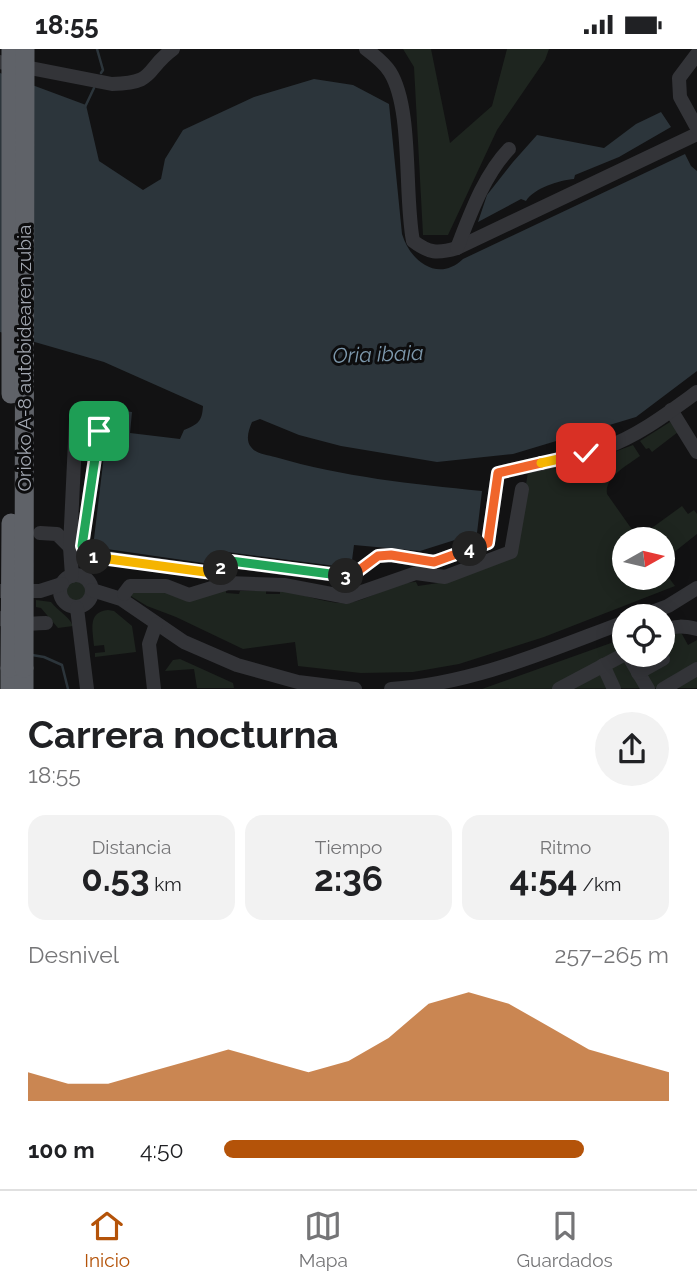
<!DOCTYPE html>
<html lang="es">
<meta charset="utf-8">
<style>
body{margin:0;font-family:Raleway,sans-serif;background:#f2f2f2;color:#202124;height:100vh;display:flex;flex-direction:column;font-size:26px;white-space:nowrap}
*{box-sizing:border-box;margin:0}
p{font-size:23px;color:#757577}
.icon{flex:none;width:38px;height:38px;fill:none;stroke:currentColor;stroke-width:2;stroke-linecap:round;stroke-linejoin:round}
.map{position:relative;height:640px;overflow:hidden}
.side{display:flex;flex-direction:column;background:#fff;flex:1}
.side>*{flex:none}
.needle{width:46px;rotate:82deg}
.controls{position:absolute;left:612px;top:478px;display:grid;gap:14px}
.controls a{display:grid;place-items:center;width:63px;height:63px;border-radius:50%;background:#fff;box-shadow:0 4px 18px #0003;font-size:35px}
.pin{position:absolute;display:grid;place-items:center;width:60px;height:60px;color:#fff;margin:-30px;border-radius:14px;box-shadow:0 4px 10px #0006}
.km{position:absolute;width:35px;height:35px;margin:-18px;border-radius:50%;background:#222;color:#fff;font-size:19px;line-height:35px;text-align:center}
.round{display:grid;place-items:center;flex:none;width:74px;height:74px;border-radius:37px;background:#f2f2f2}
.overview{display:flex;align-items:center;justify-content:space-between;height:119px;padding:0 28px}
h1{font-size:38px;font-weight:700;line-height:52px}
.stats{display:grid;grid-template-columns:repeat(3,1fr);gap:10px;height:119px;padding:7px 28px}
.stats div{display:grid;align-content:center;border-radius:18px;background:#f2f2f2;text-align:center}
.stats b{font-size:35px;font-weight:700}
.stats small{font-size:19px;font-weight:400}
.stats p{font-size:19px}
.chart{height:196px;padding:14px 28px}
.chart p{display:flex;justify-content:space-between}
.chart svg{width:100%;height:126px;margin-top:7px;fill:#b45309;opacity:.7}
ul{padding:0 28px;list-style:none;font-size:23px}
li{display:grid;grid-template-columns:112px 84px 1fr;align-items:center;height:52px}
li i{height:18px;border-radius:9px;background:#b45309}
.status{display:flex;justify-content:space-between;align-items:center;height:49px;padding:0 35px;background:#fff;direction:ltr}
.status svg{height:19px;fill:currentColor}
.dock{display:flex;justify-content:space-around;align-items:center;height:98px;border-top:2px solid #e0e0e0;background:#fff;font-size:19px;color:#757577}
.dock a{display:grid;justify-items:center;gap:4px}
.dock .active{color:#b45309}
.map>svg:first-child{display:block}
.green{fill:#1e251f}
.water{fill:#2c353b}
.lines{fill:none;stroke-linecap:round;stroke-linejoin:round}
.stream{stroke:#2c353b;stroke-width:2.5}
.minor{stroke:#333438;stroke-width:14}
.highway{stroke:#5f6268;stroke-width:19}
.highway-bridge{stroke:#5f6268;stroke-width:19}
.split-1-casing{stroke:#fff;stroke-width:14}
.split-2-casing{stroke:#fff;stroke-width:14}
.split-3-casing{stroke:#fff;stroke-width:14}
.split-4-casing{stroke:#fff;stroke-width:14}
.split-5-casing{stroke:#fff;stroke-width:14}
.split-6-casing{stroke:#fff;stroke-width:14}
.split-1{stroke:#22a559;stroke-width:9}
.split-2{stroke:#f5b400;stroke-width:9}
.split-3{stroke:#22a559;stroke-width:9}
.split-4{stroke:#f0652b;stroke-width:9}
.split-5{stroke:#f0652b;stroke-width:9}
.split-6{stroke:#f5b400;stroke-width:9}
.labels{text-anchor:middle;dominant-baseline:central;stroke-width:6;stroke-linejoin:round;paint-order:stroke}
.street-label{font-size:19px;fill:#a4a9b3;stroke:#0d0d0e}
.water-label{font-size:21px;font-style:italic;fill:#7d98ac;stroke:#0d0d0e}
</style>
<div class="status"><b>18:55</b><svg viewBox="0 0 49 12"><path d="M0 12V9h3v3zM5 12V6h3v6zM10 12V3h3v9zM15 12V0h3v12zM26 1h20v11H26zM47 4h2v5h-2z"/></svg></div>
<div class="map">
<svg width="697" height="640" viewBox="0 0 697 640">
<rect width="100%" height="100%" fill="#121213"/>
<g class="green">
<path d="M403,0H431L450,94L492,57L507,0H549L545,11L497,81L448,186H423L414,18Z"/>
<path d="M670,373L678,383L652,403L649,399L646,400L640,392Z"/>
<path d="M633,396L640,407C628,416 604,428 607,445L638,489L682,457L688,465L694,461L697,465V485L663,512V490H625V528H663V521L675,537L544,588L459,615L413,623L361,624L298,617L295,593L243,600L176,568L147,557L129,546L132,541L226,539V544L239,545L240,542H266V545H280V540C296,544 333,556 347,554C371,551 392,533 416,533L418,537L445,533L514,508L528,423L576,417Z"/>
<circle cx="76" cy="542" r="10"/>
<path d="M36,551L51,553C58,562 69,567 73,577L58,579L41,559L36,558Z"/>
<path d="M108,561L114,562L132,577L136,603L95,608V604L105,603L104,596L94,597C93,581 87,563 108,561Z"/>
<path d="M678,578L688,596L697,591V639L482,640L625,589V606H663V586Z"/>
<path d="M180,610L233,634L234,639H197L194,620L165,622L173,611Z"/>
</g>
<g class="water">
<path d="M0,24L86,56L99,112L143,141L161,130L165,110L183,81L254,48L314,30L353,36L389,55L402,185C410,212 438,234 463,210L685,105L691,117L697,122V322L636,368L513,405L437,413L341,397L299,386L260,370L252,373C249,380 245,391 251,398C256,405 268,406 275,408C343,428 412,435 482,442L477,484L420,502L354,496L351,519L219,502L217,516L93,498L107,381L121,383L124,362L132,363L130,384L180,390L184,381C198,375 202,373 203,357L104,313L0,283Z"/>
<path d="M661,63L671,78L619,108L575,126L574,130C560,131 534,139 526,152L521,150L478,173L487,146L513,113L537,86L604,99L636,75Z"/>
</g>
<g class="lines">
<g class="stream">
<path d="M97,0L103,21L101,24"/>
<path d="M85,58L94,39"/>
<path d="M32,606L44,608L62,616L68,640"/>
</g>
<g class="minor">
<path d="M366,0C374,6 385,15 390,23C413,60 404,146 413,192C429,204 437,205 457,199L697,85"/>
<path d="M697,5L679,29L680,48L697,79"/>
<path d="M0,13L112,35C157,34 144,21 173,0"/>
<path d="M457,199C470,166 484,126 509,100"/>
<path d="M671,361L697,403"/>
<path d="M40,484L57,485L70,498"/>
<circle cx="76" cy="542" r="16"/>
<path d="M72,527L70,498L76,371L80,364L87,362L97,373L99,381L82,497L85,503L93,507L220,525L223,511L350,528L378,507L391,506L434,513L488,494L498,424C534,415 570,411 604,399C638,387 668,364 697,343"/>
<path d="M92,541L121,550L184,593L237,616L298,633L355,640"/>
<path d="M0,542H40L62,535"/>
<path d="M124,545L130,537H166L189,546L228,534L284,536L347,548L416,524L445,528L511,503L522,440"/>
<path d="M77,559L87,640"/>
<path d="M641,567L668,557L697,539"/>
<path d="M0,569C14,578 31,574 46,574"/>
<path d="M663,582C676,576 684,577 697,580"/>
<path d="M628,606L648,640"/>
<path d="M603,616L614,640"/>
<path d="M638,624L663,610"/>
<path d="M154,640L149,595L156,575"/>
<path d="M391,640C473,635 549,601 625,573"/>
<path d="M559,640L625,605"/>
<path d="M663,640L697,620"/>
</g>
<g class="highway">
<path d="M10,619V640"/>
<path d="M24,640V619"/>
</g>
<g class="highway-bridge">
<path d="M11,345V0"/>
<path d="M10,619L11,474"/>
<path d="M24,619L25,0"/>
</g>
</g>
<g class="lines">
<defs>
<path id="split-1" d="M94,508L85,503L82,497L99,382"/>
<path id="split-2" d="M94,508L220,525L221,519"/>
<path id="split-3" d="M221,519L223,511L346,527"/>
<path id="split-4" d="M346,527L350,528L378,507L391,506L434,513L470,500"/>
<path id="split-5" d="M470,500L488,494L498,424L541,414"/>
<path id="split-6" d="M541,414L586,404"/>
</defs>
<use href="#split-1" class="split-1-casing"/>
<use href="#split-2" class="split-2-casing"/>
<use href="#split-3" class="split-3-casing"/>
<use href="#split-4" class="split-4-casing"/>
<use href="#split-5" class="split-5-casing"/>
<use href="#split-6" class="split-6-casing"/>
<use href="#split-1" class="split-1"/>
<use href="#split-2" class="split-2"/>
<use href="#split-3" class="split-3"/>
<use href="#split-4" class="split-4"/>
<use href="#split-5" class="split-5"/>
<use href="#split-6" class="split-6"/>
</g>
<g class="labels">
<g class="street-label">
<text transform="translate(24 309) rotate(-90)">Orioko A-8 autobidearen zubia</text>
</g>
<g class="water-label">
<text transform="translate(378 305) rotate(-2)">Oria ibaia</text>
</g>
</g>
</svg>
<div class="controls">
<a><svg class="needle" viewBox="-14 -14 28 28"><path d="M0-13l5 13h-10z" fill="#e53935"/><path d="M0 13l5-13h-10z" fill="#757577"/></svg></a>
<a><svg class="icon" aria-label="locate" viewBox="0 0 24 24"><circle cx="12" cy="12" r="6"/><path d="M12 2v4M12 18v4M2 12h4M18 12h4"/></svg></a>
</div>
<div class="pin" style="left:99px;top:382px;background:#1e9e55"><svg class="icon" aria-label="arrive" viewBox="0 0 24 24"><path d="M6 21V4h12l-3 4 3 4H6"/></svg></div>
<div class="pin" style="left:586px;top:404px;background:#d93025"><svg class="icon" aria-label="check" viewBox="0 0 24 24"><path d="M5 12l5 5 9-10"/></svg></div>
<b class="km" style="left:94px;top:508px">1</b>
<b class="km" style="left:221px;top:519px">2</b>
<b class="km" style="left:346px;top:527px">3</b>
<b class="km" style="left:470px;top:500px">4</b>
</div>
<section class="side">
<div class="overview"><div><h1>Carrera nocturna</h1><p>18:55</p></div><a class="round"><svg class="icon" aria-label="share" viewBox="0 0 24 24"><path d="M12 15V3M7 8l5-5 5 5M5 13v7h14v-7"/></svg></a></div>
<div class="stats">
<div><p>Distancia</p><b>0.53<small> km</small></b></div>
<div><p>Tiempo</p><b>2:36</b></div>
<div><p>Ritmo</p><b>4:54<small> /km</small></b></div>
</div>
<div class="chart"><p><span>Desnivel</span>257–265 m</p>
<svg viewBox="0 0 160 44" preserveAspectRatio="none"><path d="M0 44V34L10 38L20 38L30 34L40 30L50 26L60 30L70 34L80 30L90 22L100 10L110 6L120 10L130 18L140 26L150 30L160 34V44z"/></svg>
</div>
<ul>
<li><b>100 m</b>4:50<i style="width:81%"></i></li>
</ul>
</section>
<nav class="dock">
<a class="active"><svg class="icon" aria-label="home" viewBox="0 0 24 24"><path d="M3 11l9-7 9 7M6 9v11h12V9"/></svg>Inicio</a>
<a><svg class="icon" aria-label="map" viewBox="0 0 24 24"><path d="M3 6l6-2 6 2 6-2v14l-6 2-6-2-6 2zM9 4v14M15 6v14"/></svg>Mapa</a>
<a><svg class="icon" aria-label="saved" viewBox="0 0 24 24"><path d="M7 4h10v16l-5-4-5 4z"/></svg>Guardados</a>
</nav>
